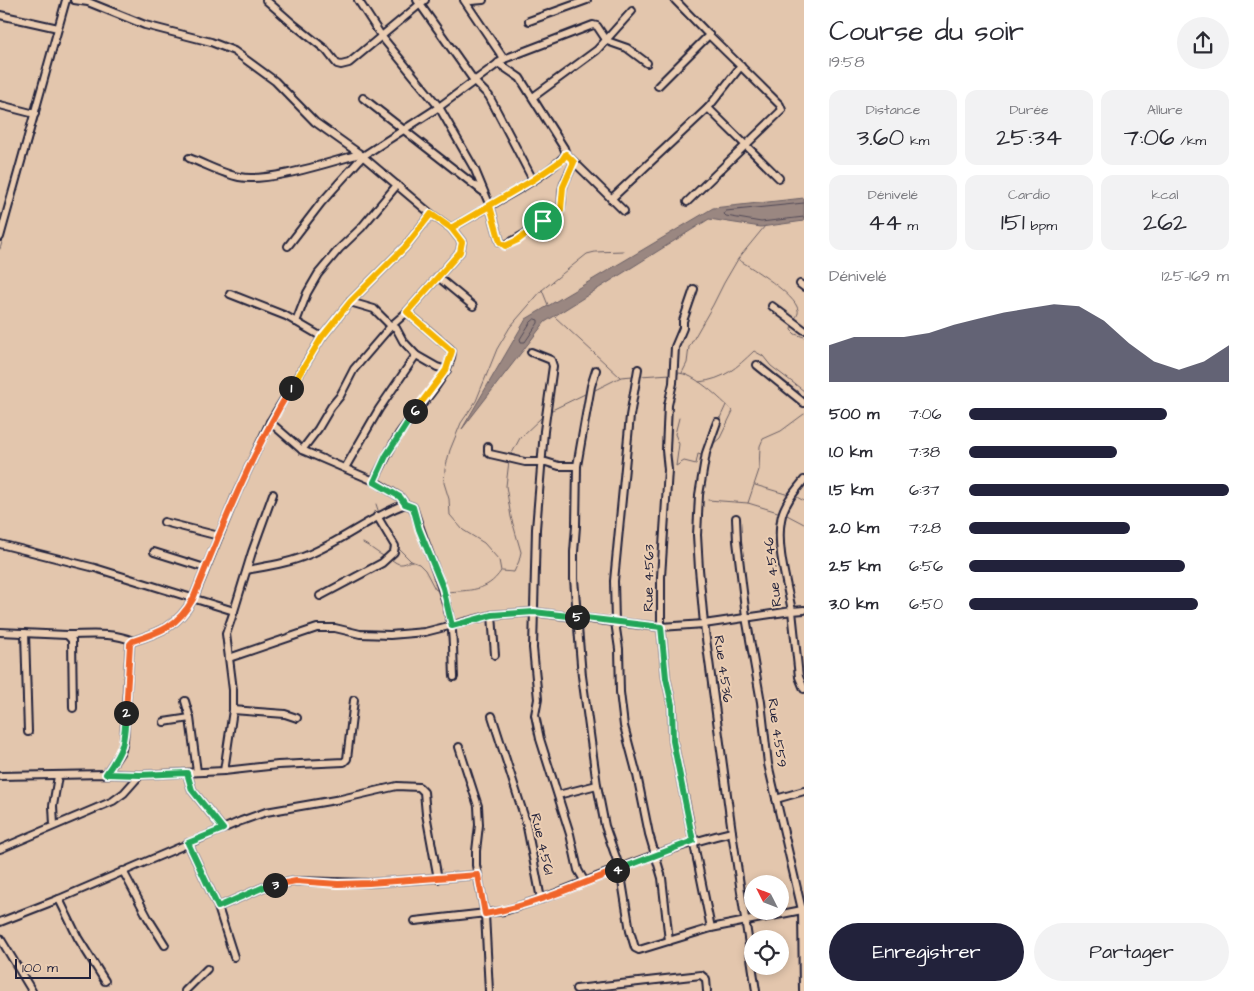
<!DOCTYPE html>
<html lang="fr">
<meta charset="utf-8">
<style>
body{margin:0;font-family:"Architects Daughter",sans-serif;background:#f2f2f3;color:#2b2b33;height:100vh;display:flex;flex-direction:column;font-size:19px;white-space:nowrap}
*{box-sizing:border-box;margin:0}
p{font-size:16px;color:#7c7c81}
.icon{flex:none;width:28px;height:28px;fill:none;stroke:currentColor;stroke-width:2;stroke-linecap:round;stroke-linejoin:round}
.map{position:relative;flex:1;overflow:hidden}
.sheet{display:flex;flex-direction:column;background:#fff;width:450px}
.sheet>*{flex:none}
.needle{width:32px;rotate:312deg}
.tools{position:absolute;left:744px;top:875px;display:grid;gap:10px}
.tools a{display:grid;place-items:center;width:45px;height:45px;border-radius:50%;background:#fff;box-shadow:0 2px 8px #0003;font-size:25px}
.scale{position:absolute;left:15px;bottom:12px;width:76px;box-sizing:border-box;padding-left:5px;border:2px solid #22223b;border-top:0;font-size:14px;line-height:18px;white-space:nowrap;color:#22223b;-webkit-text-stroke:4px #ebcdb2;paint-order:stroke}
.pin{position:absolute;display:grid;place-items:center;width:42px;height:42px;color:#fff;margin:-21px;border:2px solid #fff;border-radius:50%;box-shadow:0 1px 5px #0007}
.km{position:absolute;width:25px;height:25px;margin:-12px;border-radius:50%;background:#222;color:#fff;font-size:14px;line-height:25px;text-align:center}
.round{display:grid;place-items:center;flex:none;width:52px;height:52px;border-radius:26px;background:#f2f2f3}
.summary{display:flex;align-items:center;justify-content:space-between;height:85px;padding:0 25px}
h1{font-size:28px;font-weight:600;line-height:38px}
.figures{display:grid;grid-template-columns:repeat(3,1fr);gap:8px;height:85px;padding:5px 25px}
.figures div{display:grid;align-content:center;border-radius:12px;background:#f2f2f3;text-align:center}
.figures b{font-size:25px;font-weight:600}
.figures small{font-size:14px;font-weight:400}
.figures p{font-size:14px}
.chart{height:140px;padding:10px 25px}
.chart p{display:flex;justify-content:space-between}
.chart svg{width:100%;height:90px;margin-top:5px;fill:#22223b;opacity:.7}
.primary-button{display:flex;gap:10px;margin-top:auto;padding:10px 25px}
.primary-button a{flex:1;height:58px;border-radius:30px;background:#22223b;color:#fff;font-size:20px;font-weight:600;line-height:58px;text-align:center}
.primary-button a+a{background:#f2f2f3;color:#2b2b33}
ul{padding:0 25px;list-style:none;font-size:16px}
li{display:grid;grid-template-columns:80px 60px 1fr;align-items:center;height:38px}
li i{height:12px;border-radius:6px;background:#22223b}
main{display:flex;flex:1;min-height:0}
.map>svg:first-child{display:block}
.water{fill:#9a8781;stroke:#6a5f65}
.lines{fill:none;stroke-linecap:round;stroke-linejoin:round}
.shore{stroke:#524a57;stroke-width:1}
.stream{stroke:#6a5f65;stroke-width:1}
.minor-casing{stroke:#22223b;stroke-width:10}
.minor{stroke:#ebcdb2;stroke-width:6}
.split-1-casing{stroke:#fff;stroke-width:10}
.split-2-casing{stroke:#fff;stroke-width:10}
.split-3-casing{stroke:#fff;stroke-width:10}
.split-4-casing{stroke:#fff;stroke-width:10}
.split-5-casing{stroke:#fff;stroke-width:10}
.split-6-casing{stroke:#fff;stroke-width:10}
.split-7-casing{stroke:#fff;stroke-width:10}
.split-1{stroke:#f5b400;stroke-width:6}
.split-2{stroke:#f0652b;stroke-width:6}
.split-3{stroke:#22a559;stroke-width:6}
.split-4{stroke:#f0652b;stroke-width:6}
.split-5{stroke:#22a559;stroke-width:6}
.split-6{stroke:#22a559;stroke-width:6}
.split-7{stroke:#f5b400;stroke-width:6}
.labels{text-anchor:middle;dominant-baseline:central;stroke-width:4;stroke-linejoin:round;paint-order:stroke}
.street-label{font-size:14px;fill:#22223b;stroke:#ebcdb2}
</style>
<main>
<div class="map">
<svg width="804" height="991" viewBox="0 0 804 991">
<rect width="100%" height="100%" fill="#e3c6ad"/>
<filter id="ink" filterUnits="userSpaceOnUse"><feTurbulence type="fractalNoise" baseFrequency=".02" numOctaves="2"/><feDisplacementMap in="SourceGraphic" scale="10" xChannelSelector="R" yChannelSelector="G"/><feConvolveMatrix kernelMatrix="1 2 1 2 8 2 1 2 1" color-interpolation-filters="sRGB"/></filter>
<g filter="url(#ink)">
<path class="water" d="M804,198V221L761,227L709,219L545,322L462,429L526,319L713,208Z"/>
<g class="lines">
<g class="shore">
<path d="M804,203L726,211L724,214L726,216L761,222L804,217"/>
<path d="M535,319L538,320V323L525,342H521L520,339L530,323Z"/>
</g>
<g class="stream">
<path d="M0,249L41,107"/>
<path d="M739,260C752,268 796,295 798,310C799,314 796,317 794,320"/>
<path d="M542,290L548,305"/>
<path d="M555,317L620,377"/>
<path d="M792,324L791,330L795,334L804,337"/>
<path d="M677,373C694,372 721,400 733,411L720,438L713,444"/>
<path d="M682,373L687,363L689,347L713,305L724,283L738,259L765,226"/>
<path d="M640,376L671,374"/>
<path d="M699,382C725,379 736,368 754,351L763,356L771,366L804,391"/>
<path d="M593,391L621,377L633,376"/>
<path d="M550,411L587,393"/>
<path d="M679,418L675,434L679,444L676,466L684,461L696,464L698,454L701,455L703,453"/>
<path d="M703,452L711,425L715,418H720L726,405"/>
<path d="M511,455L520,438L543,416"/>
<path d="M755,485L789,495"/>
<path d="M795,496L804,501"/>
<path d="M708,500L748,503L781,513"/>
<path d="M748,503L759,470L760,446L763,439L781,431L804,414"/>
<path d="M376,504L379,513"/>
<path d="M785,514L804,524"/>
<path d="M363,543C371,547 377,553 385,557"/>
<path d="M397,547L411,561L419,564L425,570L435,589L440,592"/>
<path d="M391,559C399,566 402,565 411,561"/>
<path d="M502,571L514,572L519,561L521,552L511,517L506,486L509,461"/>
<path d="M446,592C470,590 487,592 501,571L499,560L484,543L463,530L450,515L449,499L444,483L445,469L450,450L461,423L476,401L497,349L510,327L542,290L587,254L595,252L623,251"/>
</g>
<defs>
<g id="minor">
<path d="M74,0L88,2L145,25L211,42L234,51L275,81L315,122L360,154L431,214L451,228L462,242L460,252L407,312L391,326L354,369L340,396L331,407L318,429L302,450"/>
<path d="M266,0L292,23L326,50L337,64L341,65L349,63L425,0"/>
<path d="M358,0L382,37L439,107L475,170L490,206L451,228"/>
<path d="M417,0L475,82L489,96L533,180"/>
<path d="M464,0L504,59"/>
<path d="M468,0L471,1L483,0"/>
<path d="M0,15L58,28"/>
<path d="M529,21L587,0"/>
<path d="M498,63L520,78L564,148L566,154L624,211"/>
<path d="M658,86L709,35L675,0"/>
<path d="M533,97L597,50L632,11"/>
<path d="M363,98L482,191"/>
<path d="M0,105L35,114"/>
<path d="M708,108L779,178"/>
<path d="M566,154C552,172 511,193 490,206L500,242L505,245C512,242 558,214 560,210C563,203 561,194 563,187C566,178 571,170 574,162"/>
<path d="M189,158C205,164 223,174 239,177C268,183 330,162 360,154"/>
<path d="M611,199L708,108L741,66"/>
<path d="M687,202L782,110L780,105L772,97L709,35"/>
<path d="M0,237L66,0"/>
<path d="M288,246L321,203L363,156L439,107L504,59L593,25L597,26L607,41L627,48L647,63"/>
<path d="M438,277L473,306"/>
<path d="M800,284L804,287"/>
<path d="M694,289L683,321V328L675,347L673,383L668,405L666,450L668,470L661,577V627L666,678L672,705L673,741L711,928"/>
<path d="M230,294L286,316L322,337"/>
<path d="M350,302L374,309L391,326L396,328L403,341L416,355L437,367L447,370"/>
<path d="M772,306L804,330"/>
<path d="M296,322L307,293L318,274L339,249L361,228L397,185"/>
<path d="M531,352L551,360L553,366L544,431L536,529L533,648L538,699L535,715L540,739L570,834L578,870L585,882"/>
<path d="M757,365L804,403"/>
<path d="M638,369L630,416L614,581L615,622L661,627L704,624L792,611C787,584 776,547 781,520C783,505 795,491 804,480"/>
<path d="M596,370L591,386L577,466L576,526L574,552V579L582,676L597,785L605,826L620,869L630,931L635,948L639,950L711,928L802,910L803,991"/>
<path d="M717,422L706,453L699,495L697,535L699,569L704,624L732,832L756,991"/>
<path d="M488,447V452L490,454L525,462H546L559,466H577"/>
<path d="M345,468L379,409L416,355"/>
<path d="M374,481C382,465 390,449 399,434C414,412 451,376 452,351L449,348L407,312"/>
<path d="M405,504L413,507C425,546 443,583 451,624C454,641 453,660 454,677"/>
<path d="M736,518L737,541L746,617L761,702L768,764L802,910H804"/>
<path d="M164,522L219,536"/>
<path d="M0,544L95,568L234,611L252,552L273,494"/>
<path d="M154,552L205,568"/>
<path d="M247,570C268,566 290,563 310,554C343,540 371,517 405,504L400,497L374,481L302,450L270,422"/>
<path d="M320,596L382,563L394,552L395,546L377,516"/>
<path d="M804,610L792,611L799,677L804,689"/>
<path d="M492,615L495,655"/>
<path d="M0,632L67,635L72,640L73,708"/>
<path d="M25,633L28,732"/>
<path d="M67,635C90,635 112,632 133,641"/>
<path d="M229,658L317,628H335L360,634L390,635L425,632L492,615L534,612L615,622L619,649L620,692L624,726L637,775L649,834L662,878L669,941"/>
<path d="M185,701L190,718L197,772"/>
<path d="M233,710L285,714L297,718"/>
<path d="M492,716L526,822L541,899C604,875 666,847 732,832"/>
<path d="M164,722L190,718"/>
<path d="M459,747L478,806L479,825L476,851V865L485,914L489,991"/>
<path d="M224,771L233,710V690L226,634L234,611"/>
<path d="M187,773L192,790L223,829"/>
<path d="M106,774L122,750L124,740L130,644L133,641C161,632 178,626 193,599L236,495L270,422L322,337L350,302L405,247L431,214"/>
<path d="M0,776L106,774L140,775L224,771L278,765L344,762L347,759L354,700"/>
<path d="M558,795L597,785"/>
<path d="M776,799L804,791"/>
<path d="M54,825L53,806L58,776"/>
<path d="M188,843L218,907L234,957"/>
<path d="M0,849L113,801L124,793L140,775"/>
<path d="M123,871L148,918L165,945"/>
<path d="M59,899L78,938L105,981"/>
<path d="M218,907L264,887L296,881L369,883L478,875"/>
<path d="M415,921L504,911L541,899"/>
<path d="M0,922L59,899L241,821L266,812L341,799L397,786L419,787L424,792L426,814L438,879"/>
<path d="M0,938L32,991"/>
<path d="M576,989L701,975L706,979L707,991"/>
<path d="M185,991L207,969"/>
</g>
</defs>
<use href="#minor" class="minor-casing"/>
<use href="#minor" class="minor"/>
</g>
</g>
<g class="lines" filter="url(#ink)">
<defs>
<path id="split-1" d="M291,388L322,337L350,302L405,247L431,214L451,228L490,206L500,242L505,246L518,240L543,221"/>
<path id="split-2" d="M126,713L130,644L133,641C161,632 178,626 193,599C222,527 251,454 291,388"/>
<path id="split-3" d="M126,713C124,744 124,748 106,774L140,775L187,773L192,790L223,829L188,843L218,907L264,887L275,885"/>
<path id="split-4" d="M275,885L296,881L338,884L369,883L478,875L485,914C530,906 574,887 617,870"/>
<path id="split-5" d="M577,617L661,627L666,678L672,705L673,741L693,841L617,870"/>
<path id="split-6" d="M415,411L386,456L374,482L400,497L405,504L413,507L419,529L443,588L452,626L492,615L534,612L577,617"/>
<path id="split-7" d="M415,411L446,370L452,351L407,312L460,252L462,242L451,228L533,180L562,160L566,154L574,162L563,187L561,210L558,213L543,221"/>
</defs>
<use href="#split-1" class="split-1-casing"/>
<use href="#split-2" class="split-2-casing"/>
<use href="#split-3" class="split-3-casing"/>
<use href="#split-4" class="split-4-casing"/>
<use href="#split-5" class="split-5-casing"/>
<use href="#split-6" class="split-6-casing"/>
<use href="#split-7" class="split-7-casing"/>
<use href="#split-1" class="split-1"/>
<use href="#split-2" class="split-2"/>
<use href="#split-3" class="split-3"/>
<use href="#split-4" class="split-4"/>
<use href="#split-5" class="split-5"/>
<use href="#split-6" class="split-6"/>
<use href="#split-7" class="split-7"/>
</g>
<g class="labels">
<g class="street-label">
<text transform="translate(773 572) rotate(-97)">Rue 4.546</text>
<text transform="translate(649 578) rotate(-89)">Rue 4.563</text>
<text transform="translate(723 669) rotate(82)">Rue 4.536</text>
<text transform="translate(777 733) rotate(82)">Rue 4.559</text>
<text transform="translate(542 844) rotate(77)">Rue 4.561</text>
</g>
</g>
</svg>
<div class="tools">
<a><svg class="needle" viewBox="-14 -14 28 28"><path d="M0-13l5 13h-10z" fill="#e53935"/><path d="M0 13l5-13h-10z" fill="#7c7c81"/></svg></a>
<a><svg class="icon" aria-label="locate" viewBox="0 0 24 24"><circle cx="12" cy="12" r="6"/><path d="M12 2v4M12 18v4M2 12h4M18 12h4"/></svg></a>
</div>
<div class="scale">100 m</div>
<div class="pin" style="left:543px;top:221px;background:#1e9e55"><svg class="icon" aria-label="arrive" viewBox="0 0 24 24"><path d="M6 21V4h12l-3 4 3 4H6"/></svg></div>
<b class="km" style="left:291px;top:388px">1</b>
<b class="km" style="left:126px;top:713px">2</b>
<b class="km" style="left:275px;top:885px">3</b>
<b class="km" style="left:617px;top:870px">4</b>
<b class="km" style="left:577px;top:617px">5</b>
<b class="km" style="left:415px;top:411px">6</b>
</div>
<section class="sheet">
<div class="summary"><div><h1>Course du soir</h1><p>19:58</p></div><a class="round"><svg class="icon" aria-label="share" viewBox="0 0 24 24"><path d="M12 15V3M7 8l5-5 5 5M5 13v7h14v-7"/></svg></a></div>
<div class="figures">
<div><p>Distance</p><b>3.60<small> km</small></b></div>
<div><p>Durée</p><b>25:34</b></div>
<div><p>Allure</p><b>7:06<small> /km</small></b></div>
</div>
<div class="figures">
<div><p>Dénivelé</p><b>44<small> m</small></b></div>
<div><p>Cardio</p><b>151<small> bpm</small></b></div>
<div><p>kcal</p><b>262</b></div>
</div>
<div class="chart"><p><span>Dénivelé</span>125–169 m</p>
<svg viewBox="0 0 160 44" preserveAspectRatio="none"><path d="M0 44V26L10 22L20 22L30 22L40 20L50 16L60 13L70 10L80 8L90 6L100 7L110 14L120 25L130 34L140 38L150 34L160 26V44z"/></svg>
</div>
<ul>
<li><b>500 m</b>7:06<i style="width:76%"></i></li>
<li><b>1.0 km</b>7:38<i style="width:57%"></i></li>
<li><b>1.5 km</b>6:37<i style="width:100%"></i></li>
<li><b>2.0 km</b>7:28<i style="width:62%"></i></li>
<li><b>2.5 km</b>6:56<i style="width:83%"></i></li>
<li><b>3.0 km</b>6:50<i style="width:88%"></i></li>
</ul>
<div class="primary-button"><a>Enregistrer</a><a>Partager</a></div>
</section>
</main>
